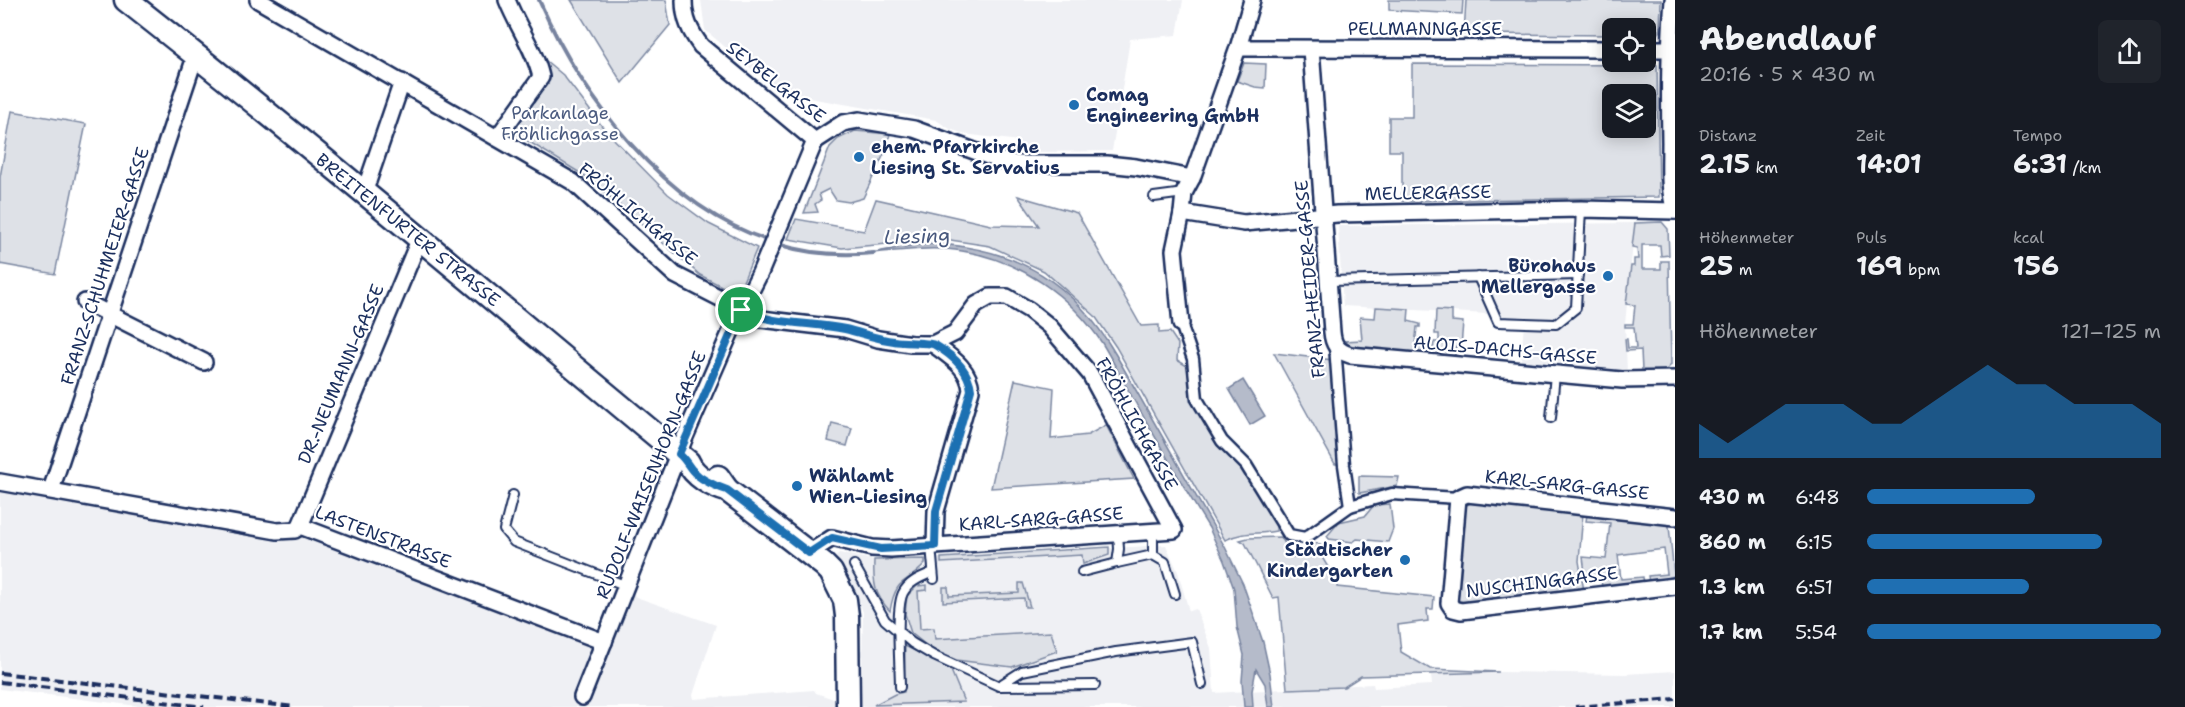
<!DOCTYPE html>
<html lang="de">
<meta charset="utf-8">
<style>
body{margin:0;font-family:"Shantell Sans",sans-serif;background:#20242c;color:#f1f3f6;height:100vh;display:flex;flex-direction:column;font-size:22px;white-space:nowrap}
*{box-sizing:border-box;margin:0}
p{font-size:20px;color:#9ea1a6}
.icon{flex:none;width:33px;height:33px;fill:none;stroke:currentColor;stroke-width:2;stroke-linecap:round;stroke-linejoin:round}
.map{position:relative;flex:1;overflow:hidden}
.side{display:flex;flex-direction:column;background:#171b24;width:510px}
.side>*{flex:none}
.buttons{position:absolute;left:1602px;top:18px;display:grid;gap:12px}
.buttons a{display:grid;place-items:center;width:54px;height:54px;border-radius:9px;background:#171b24;box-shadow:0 3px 15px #0003;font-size:30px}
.pin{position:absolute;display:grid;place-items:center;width:51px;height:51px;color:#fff;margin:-26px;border:3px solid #fff;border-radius:50%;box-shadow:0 2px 6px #0007}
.round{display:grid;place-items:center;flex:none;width:63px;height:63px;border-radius:9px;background:#20242c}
.overview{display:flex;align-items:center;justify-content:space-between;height:102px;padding:0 24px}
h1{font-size:33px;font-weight:700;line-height:45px}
.stats{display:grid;grid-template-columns:repeat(3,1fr);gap:9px;height:102px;padding:6px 24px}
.stats div{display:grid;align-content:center}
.stats b{font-size:26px;font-weight:700}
.stats small{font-size:16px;font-weight:400}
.stats p{font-size:16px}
.chart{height:168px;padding:12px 24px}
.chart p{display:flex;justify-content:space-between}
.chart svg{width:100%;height:108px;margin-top:6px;fill:#1f6fb2;opacity:.7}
ul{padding:0 24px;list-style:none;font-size:20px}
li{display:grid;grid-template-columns:96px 72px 1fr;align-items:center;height:45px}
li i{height:15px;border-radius:8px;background:#1f6fb2}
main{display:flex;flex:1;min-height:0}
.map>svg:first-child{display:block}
.built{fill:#eff0f4}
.green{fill:#dee1e7;stroke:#7c88a2;stroke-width:1.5;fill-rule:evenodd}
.water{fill:#b5bbca;stroke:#77839f;stroke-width:1.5}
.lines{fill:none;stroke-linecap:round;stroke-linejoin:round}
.stream{stroke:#77839f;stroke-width:4}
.service-casing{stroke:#1b2f5e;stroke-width:12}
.pedestrian-casing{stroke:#1b2f5e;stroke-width:15}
.minor-casing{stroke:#1b2f5e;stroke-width:20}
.primary-casing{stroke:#1b2f5e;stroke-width:27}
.service{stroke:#fff;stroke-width:8}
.pedestrian{stroke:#fff;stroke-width:10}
.minor{stroke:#fff;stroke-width:15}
.primary{stroke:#fff;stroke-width:22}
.rail{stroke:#1b2f5e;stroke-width:4;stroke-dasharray:9 4.5;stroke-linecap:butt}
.route-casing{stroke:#fff;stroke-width:12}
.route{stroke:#1f6fb2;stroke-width:8}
.poi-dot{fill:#1f6fb2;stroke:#fff;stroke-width:2}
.labels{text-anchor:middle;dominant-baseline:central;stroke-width:4.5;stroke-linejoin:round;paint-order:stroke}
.street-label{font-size:18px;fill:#1b2f5e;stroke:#fff}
.poi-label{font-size:18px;font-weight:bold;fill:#1b2f5e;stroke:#fff;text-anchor:start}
.park-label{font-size:18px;fill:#4c5c80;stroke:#fff}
.water-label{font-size:20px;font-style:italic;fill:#49597e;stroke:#fff}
</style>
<main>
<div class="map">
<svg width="1675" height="707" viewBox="0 0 1675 707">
<rect width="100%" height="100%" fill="#fff"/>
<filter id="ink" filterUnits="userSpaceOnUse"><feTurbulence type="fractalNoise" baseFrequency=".0167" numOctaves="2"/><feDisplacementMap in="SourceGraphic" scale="12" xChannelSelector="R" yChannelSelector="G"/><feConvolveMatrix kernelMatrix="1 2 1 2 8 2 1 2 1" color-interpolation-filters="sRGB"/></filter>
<g filter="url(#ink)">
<g class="built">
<path d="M701,0H1183L1177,35L1130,39L1112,151L1036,152L1019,149V141L964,134L950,129L936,120L786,94L748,66L749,56L739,49L730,51L705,30Z"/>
<path d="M1635,223L1625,324L1627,372L1521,363L1524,323L1498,322L1487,314L1343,306L1338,226Z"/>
<path d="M0,482L302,529L604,642L627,586L636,597L716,625L693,695L694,699L814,690L816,693L831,698L861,699L863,612L852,584L836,556L839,553L874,560L873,581L881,601L907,624L911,633L931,649L934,639L920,629L918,590L927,589L925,559L1166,545L1178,572L1189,611L1196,609L1211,648L1214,693L1373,684L1374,688L1432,685L1431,675L1499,672L1625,674L1675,671V707H146L0,689Z"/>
</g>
<g class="green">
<path d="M571,0H666L670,25L622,83Z"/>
<path d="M1389,0H1463L1462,14L1389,10Z"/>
<path d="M1466,0H1661L1660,32L1654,37H1646V28H1612V35L1464,34Z"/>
<path d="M539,55L563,75L605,130L668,194L709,224L757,248L739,291L733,292L700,275L596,185L595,182L513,132L549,80L546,79Z"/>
<path d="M1244,63L1266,64L1265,88L1255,87L1237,81Z"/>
<path d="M1412,64L1657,65L1659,197L1402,201V151H1389V117H1412ZM1612,94H1646V128H1612Z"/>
<path d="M12,111L86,124L55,274L0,264V177Z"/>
<path d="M855,131L890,134L885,152L863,198L849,202L836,200L829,189L819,194L821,200L815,204L818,212L804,213L830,147L838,139Z"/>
<path d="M1018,196L1077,213L1141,326L1159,325V333L1170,332L1178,344L1177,360L1187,366L1192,400L1219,446L1242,467L1276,522V531C1256,535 1247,530 1225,540L1116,347L1095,316L1044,271L990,246L944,239L842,248L788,239L796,219L864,231L876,199L991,225L1039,226Z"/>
<path d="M1662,222L1668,229L1669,255L1661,256L1660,245H1642V269H1661V261H1669L1671,365L1665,371H1642L1641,350L1626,351L1625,339H1627L1628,348H1636L1634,327H1625V324H1633L1635,305L1626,304L1631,266H1634V259H1638L1637,248L1632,247L1635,223Z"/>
<path d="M1376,307L1409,309L1408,321L1420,324V327H1417L1415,346L1433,348L1434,342H1439V334H1435L1436,310L1452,311V321L1463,322L1461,347H1455V357L1352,347L1345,341L1362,340L1360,317L1375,318Z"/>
<path d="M1274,353L1333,360L1340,464H1335Z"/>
<path d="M1015,380L1054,388L1051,439L1088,435L1106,425L1134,479L991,488Z"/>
<path d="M832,423L852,428L847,446L828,441Z"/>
<path d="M1359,476L1399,477L1397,486L1359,493Z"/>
<path d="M1470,503L1583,513L1579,561L1584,591L1462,606L1455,600L1463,508Z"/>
<path d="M1390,504L1393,529L1388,542L1357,539L1353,542L1329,539L1327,536L1339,522L1365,516L1374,505Z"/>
<path d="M1587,515L1657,522L1669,526L1674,575L1670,580L1649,583L1648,576L1667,574L1664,549L1618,555L1621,579L1643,577L1644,585L1602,588L1601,579L1586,581L1583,557L1606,559L1610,523L1586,521Z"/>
<path d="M1281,537L1293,557L1317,543L1326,548L1323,559L1329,569L1338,570L1337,587L1434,597L1433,609H1427L1428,621L1398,625L1401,652L1430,669L1499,672L1361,676L1344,687L1287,689L1279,597L1273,598L1245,543L1240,540L1248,538Z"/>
<path d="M1109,547V555L1083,564L1082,555L941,563V558Z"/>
<path d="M925,559V564C907,585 896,575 890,611C874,594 873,583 874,560Z"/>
<path d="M1019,583H1023L1030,607H1025L1024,598L943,602V587H948L949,596L1019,593Z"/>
<path d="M927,585V590L918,591L920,629L934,628L935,639L1051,632L1057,651L1012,667L956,660L931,649L911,633L905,614L907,596L917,586Z"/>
<path d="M905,646L950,668L964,702L874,705L895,694L904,692Z"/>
</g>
<g class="water">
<path d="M936,244C1018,248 1075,284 1116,355L1225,547L1243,584L1263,642L1270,674L1274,707H1268L1265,684L1256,669L1252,691L1253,707H1244L1242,681L1244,655L1237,627L1234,589L1224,561L1209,528C1184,488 1161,447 1138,407C1125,386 1115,364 1102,343C1070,295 1019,260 962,251C932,246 901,251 871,253L914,245Z"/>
<path d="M1243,380L1265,416L1250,425L1229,389Z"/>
</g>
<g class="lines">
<g class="stream">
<path d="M539,0C582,98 665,207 770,241"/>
<path d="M777,244C808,254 842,256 874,253"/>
</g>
<defs>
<g id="service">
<path d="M1154,197L1184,193"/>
<path d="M1478,277L1498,322L1556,324L1576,308L1581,209"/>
<path d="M1330,281L1578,275"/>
<path d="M1551,418L1555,374"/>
<path d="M513,495L504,530L514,542L627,586"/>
<path d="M1118,533L1119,549L1117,563L1153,555V531"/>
<path d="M931,546L934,579"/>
<path d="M1153,555L1165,562L1175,594"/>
<path d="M854,565L885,620L912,643L934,656L999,686L1095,685"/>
<path d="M1082,572L1117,563"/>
<path d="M1000,685L1022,671L1116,652L1192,642L1202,684"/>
<path d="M900,687C900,667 895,607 903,593C909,581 922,577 933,572"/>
</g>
<g id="pedestrian">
<path d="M1181,324L1193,359L1197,399L1222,441L1246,465L1289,535L1305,538L1350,506L1392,494L1458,498"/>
<path d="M1335,346L1344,465L1350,506"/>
</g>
<g id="minor">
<path d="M258,0L573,182L675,275L761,319L845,329L878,339L911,344H933L955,333L976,305L990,297H1007L1029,310L1049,326L1090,374L1174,530L891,549L872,548L832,538L809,553"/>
<path d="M684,0C684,19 690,31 701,46L815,141"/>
<path d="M1673,0C1669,48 1669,95 1670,142C1670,165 1668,189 1675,211"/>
<path d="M1238,48L1612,49"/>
<path d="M1311,49L1332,332C1333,344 1337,351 1350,355L1622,380L1675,379"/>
<path d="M1646,49H1675"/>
<path d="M497,138L541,77C535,50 517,26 507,0"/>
<path d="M815,141L843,123L859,120L914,129L999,160L1016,164H1107L1136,167L1192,178"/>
<path d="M364,193L402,82"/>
<path d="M1182,213L1244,223L1337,214L1581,209L1675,211"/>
<path d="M85,302L204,362"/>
<path d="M1181,324L1174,250L1182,213L1184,193L1192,178L1238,48L1252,0"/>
<path d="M933,344C950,357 969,367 971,390L936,511L935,546"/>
<path d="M0,482L277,531L295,530L300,526"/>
<path d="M51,490L196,54"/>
<path d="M1675,517L1467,494L1458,498L1449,603L1453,609L1461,611L1675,586"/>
<path d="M300,526L604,642"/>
<path d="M300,526L420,238"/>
<path d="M582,697L684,439L735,322L760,273L815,141"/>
</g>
<g id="primary">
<path d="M126,0C317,150 501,307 688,462C694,476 712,486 727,490"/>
<path d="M718,477L727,490L824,565L831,572L845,600L847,616L848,707"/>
</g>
</defs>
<use href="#service" class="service-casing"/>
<use href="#pedestrian" class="pedestrian-casing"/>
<use href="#minor" class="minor-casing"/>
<use href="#primary" class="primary-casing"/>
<use href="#service" class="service"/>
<use href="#pedestrian" class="pedestrian"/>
<use href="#minor" class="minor"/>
<use href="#primary" class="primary"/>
<g class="rail">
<path d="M0,673L294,707"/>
<path d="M0,682L204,707"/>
<path d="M1575,707L1675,699"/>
</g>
</g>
</g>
<g class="lines" filter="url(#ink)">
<defs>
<path id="route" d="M741,310C774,325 810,322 845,329C862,333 877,339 894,341C903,343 931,342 935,345C952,355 969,370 971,390L936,511L935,546L881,549L832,538L809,553L727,490C715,486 700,479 692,470C687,464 685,459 679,454Z"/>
</defs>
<use href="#route" class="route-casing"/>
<use href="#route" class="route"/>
</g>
<g class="poi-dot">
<circle cx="1074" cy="105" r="6"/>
<circle cx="859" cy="157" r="6"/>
<circle cx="1608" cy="276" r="6"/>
<circle cx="797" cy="486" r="6"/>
<circle cx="1405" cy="560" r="6"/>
</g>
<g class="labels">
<g class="street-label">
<text x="1425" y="29">PELLMANNGASSE</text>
<text transform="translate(776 82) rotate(38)">SEYBELGASSE</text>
<text transform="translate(1428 193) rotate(-1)">MELLERGASSE</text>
<text transform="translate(638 214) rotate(40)">FRÖHLICHGASSE</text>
<text transform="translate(408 230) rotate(39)">BREITENFURTER STRASSE</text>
<text transform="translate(105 266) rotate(-72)">FRANZ-SCHUHMEIER-GASSE</text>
<text transform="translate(1310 279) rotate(-95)">FRANZ-HEIDER-GASSE</text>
<text transform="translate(1505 350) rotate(5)">ALOIS-DACHS-GASSE</text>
<text transform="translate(341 374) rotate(-67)">DR.-NEUMANN-GASSE</text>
<text transform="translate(1137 424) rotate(61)">FRÖHLICHGASSE</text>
<text transform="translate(651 475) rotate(-68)">RUDOLF-WAISENHORN-GASSE</text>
<text transform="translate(1567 485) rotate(6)">KARL-SARG-GASSE</text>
<text transform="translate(1041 519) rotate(-4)">KARL-SARG-GASSE</text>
<text transform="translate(383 537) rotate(21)">LASTENSTRASSE</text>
<text transform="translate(1542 582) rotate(-7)">NUSCHINGGASSE</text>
</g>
<g class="poi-label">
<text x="1086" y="95">Comag<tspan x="1086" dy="21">Engineering GmbH</tspan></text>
<text x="871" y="147">ehem. Pfarrkirche<tspan x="871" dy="21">Liesing St. Servatius</tspan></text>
<text x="1596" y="266" text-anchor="end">Bürohaus<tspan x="1596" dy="21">Mellergasse</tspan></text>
<text x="809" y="476">Wählamt<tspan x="809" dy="21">Wien-Liesing</tspan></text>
<text x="1393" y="550" text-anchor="end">Städtischer<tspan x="1393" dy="21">Kindergarten</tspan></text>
</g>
<g class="park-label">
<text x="560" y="113">Parkanlage<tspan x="560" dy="21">Fröhlichgasse</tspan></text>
</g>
<g class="water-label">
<text transform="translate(917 236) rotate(-2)">Liesing</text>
</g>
</g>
</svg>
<div class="buttons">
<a><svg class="icon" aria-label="locate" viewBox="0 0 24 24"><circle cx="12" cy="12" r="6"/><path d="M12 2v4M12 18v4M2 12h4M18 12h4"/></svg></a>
<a><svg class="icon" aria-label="layers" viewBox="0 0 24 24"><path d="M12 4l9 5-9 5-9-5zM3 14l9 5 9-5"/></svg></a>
</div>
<div class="pin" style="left:741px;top:310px;background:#1e9e55"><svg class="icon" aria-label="arrive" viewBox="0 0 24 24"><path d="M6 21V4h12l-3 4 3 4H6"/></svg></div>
</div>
<section class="side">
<div class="overview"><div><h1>Abendlauf</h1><p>20:16 · 5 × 430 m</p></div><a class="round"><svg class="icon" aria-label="share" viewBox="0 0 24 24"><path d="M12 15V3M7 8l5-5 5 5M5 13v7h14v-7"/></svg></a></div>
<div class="stats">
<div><p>Distanz</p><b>2.15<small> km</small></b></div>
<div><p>Zeit</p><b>14:01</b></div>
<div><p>Tempo</p><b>6:31<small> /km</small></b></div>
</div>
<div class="stats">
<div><p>Höhenmeter</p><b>25<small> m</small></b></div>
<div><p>Puls</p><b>169<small> bpm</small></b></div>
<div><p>kcal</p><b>156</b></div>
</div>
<div class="chart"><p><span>Höhenmeter</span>121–125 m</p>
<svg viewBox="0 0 160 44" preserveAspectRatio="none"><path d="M0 44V30L10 38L20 30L30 22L40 22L50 22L60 30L70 30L80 22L90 14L100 6L110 14L120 14L130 22L140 22L150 22L160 30V44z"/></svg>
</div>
<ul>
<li><b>430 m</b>6:48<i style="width:57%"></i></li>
<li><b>860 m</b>6:15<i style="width:80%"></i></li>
<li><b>1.3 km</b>6:51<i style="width:55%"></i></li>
<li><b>1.7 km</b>5:54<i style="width:100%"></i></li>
</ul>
</section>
</main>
